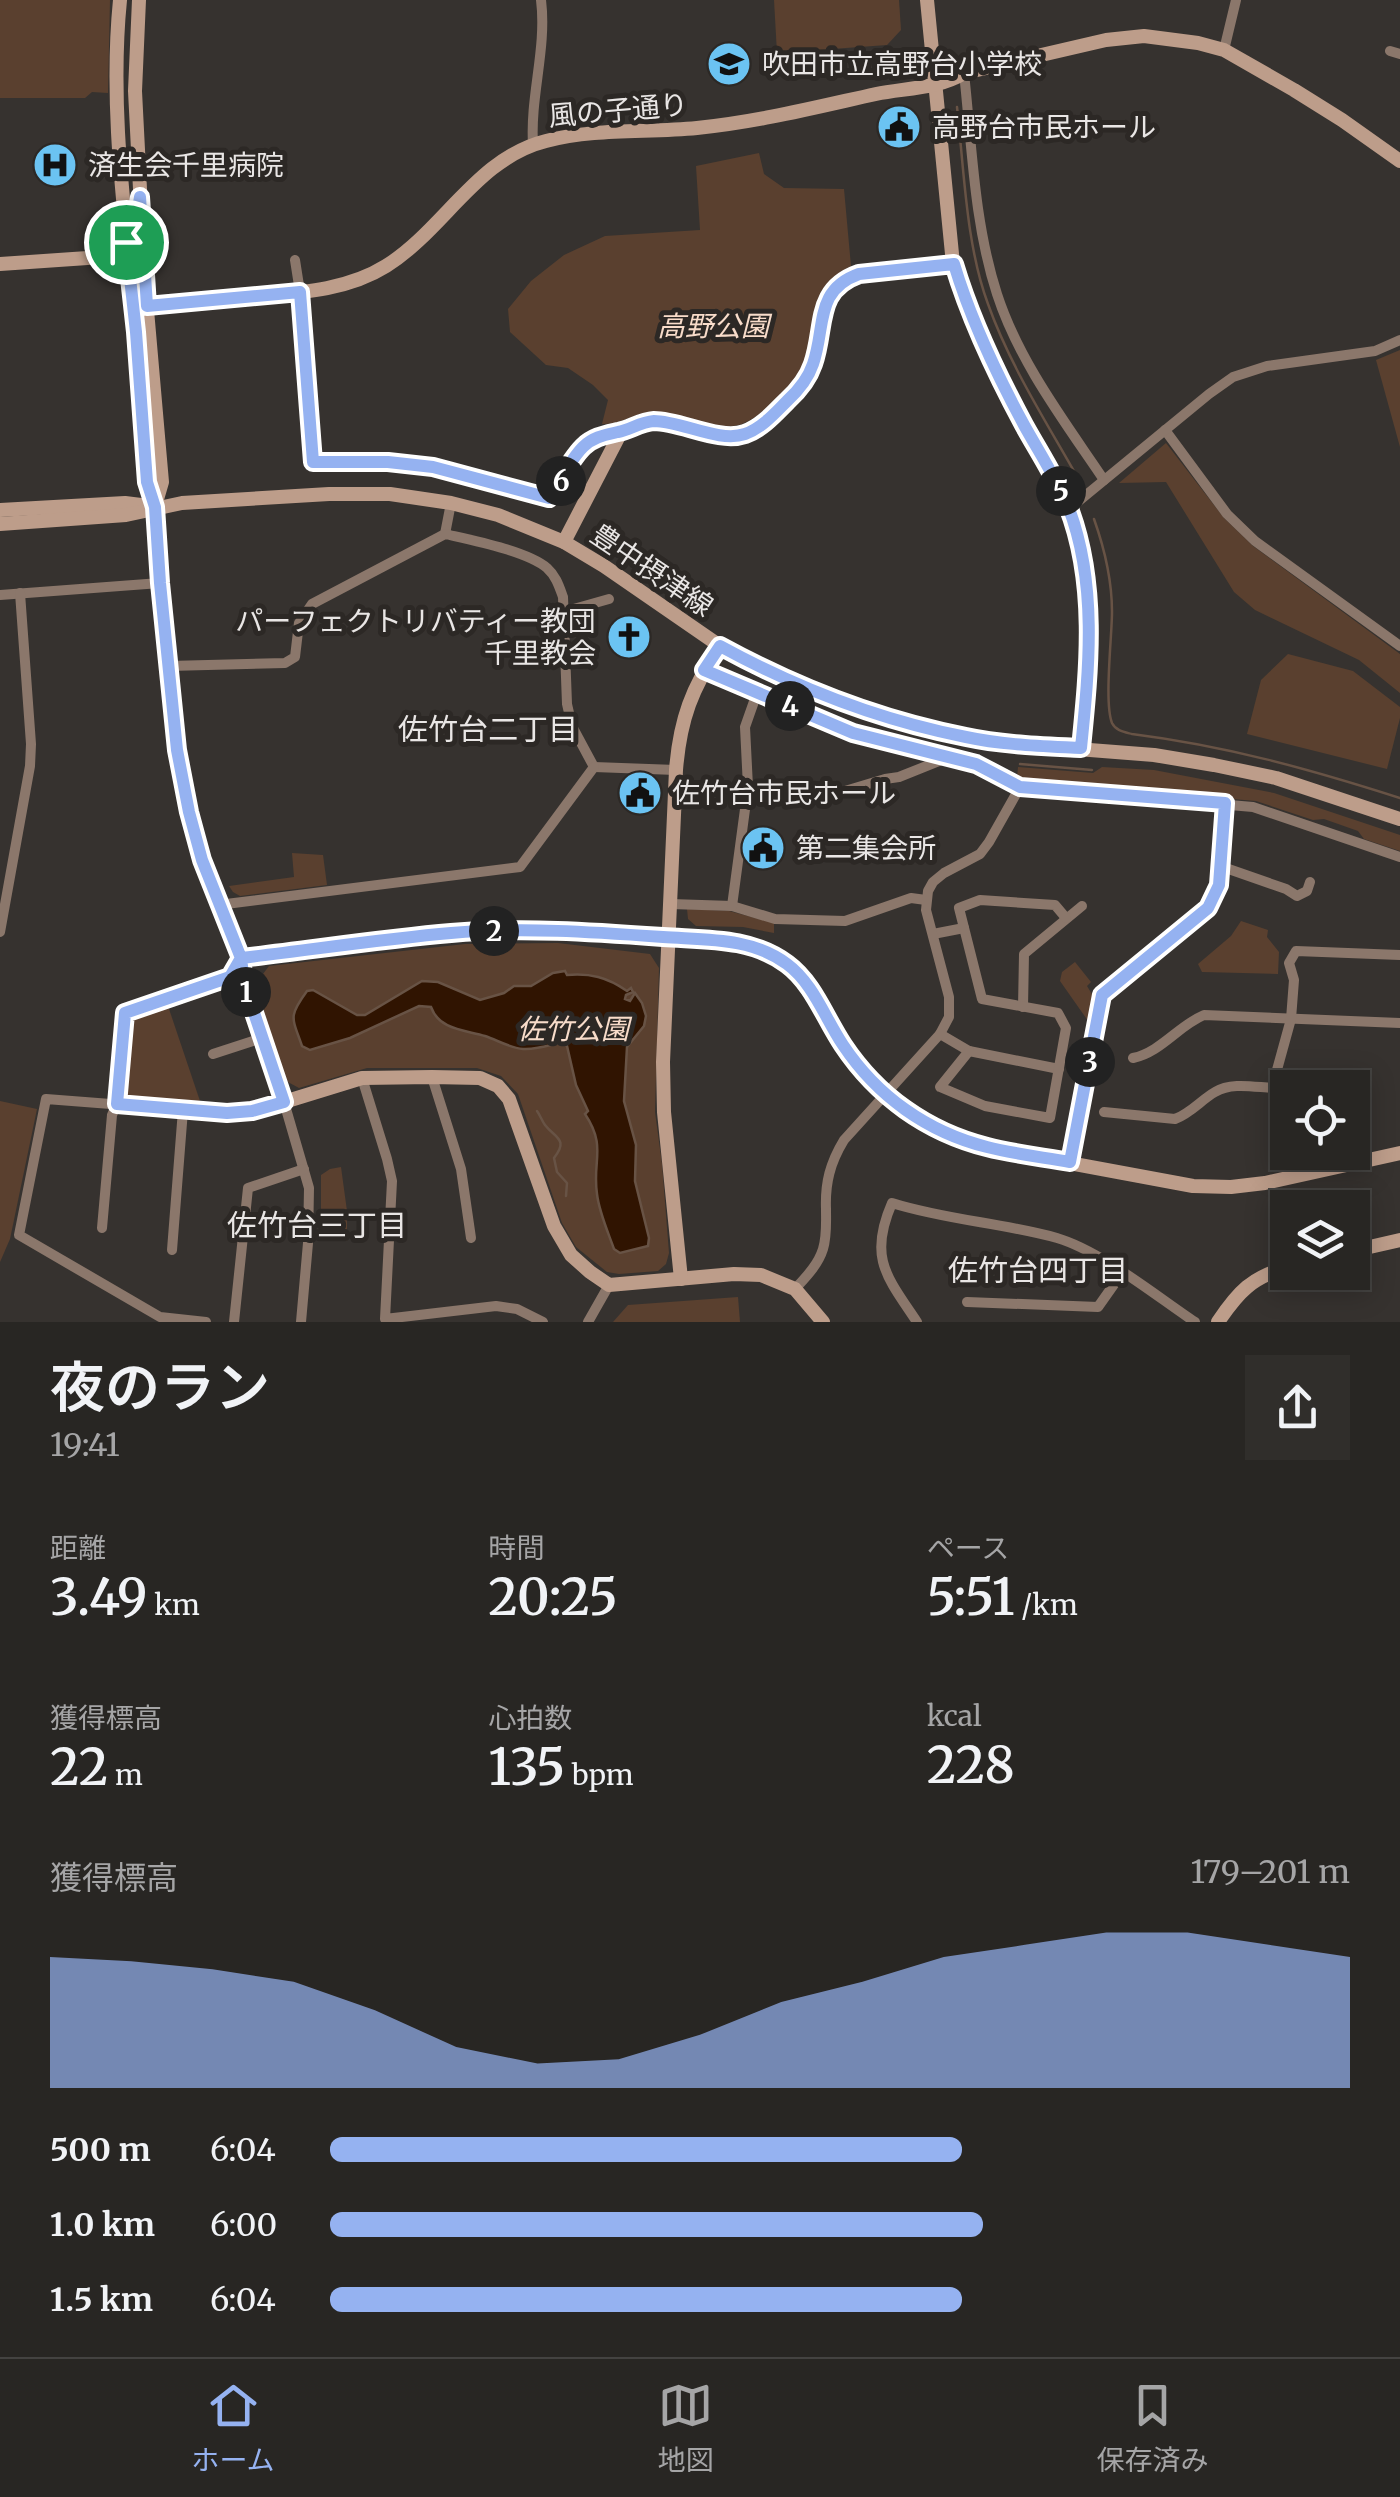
<!DOCTYPE html>
<html lang="ja">
<meta charset="utf-8">
<style>
body{margin:0;font-family:Merriweather,"Noto Sans JP",serif;background:#302e2b;color:#f1f3f6;height:100vh;display:flex;flex-direction:column;font-size:38px;white-space:nowrap}
*{box-sizing:border-box;margin:0}
p{font-size:32px;color:#a5a5a6}
.icon{flex:none;width:55px;height:55px;fill:none;stroke:currentColor;stroke-width:2;stroke-linecap:round;stroke-linejoin:round}
.map{position:relative;height:1322px;overflow:hidden}
.details{display:flex;flex-direction:column;background:#282623;flex:1}
.details>*{flex:none}
.controls{position:absolute;left:1270px;top:1070px;display:grid;gap:20px}
.controls a{display:grid;place-items:center;width:100px;height:100px;border-radius:0px;background:#282623;box-shadow:0 5px 25px #0003,0 0 0 2px #444341;font-size:50px}
.pin{position:absolute;display:grid;place-items:center;width:85px;height:85px;color:#fff;margin:-42px;border:5px solid #fff;border-radius:50%;box-shadow:0 2px 10px #0007}
.km{position:absolute;width:50px;height:50px;margin:-25px;border-radius:50%;background:#222;color:#fff;font-size:28px;line-height:50px;text-align:center}
.round{display:grid;place-items:center;flex:none;width:105px;height:105px;border-radius:0px;background:#302e2b}
.summary{display:flex;align-items:center;justify-content:space-between;height:170px;padding:0 50px}
h1{font-size:55px;font-weight:600;line-height:75px}
.stats{display:grid;grid-template-columns:repeat(3,1fr);gap:15px;height:170px;padding:10px 50px}
.stats div{display:grid;align-content:center}
.stats b{font-size:50px;font-weight:600}
.stats small{font-size:28px;font-weight:400}
.stats p{font-size:28px}
.chart{height:280px;padding:20px 50px}
.chart p{display:flex;justify-content:space-between}
.chart svg{width:100%;height:180px;margin-top:10px;fill:#95b2f1;opacity:.7}
ul{padding:0 50px;list-style:none;font-size:32px}
li{display:grid;grid-template-columns:160px 120px 1fr;align-items:center;height:75px}
li i{height:25px;border-radius:12px;background:#95b2f1}
.dock{display:flex;justify-content:space-around;align-items:center;height:140px;border-top:2px solid #444341;background:#282623;font-size:28px;color:#a5a5a6}
.dock a{display:grid;justify-items:center;gap:5px}
.dock .on{color:#95b2f1}
.map>svg:first-child{display:block}
.green{fill:#5a402f}
.water{fill:#301401;stroke:#685345;stroke-width:2.5}
.lines{fill:none;stroke-linecap:round;stroke-linejoin:round}
.stream{stroke:#685345;stroke-width:2.5}
.street{stroke:#8b776b;stroke-width:10}
.secondary{stroke:#bd9d8a;stroke-width:14}
.route-casing{stroke:#fff;stroke-width:20}
.route{stroke:#95b2f1;stroke-width:12}
.labels{text-anchor:middle;dominant-baseline:central;stroke-width:10;stroke-linejoin:round;paint-order:stroke}
.poi-label{font-size:28px;fill:#e9e6e5;stroke:#2c2825;text-anchor:start}
.street-label{font-size:28px;fill:#e9e6e5;stroke:#2c2825}
.park-label{font-size:28px;font-style:italic;fill:#f8dcca;stroke:#2c2825}
.neighbourhood-label{font-size:30px;fill:#e9e6e5;stroke:#2c2825}
</style>
<div class="map">
<svg width="1400" height="1322" viewBox="0 0 1400 1322">
<rect width="100%" height="100%" fill="#36322f"/>
<g class="green">
<path d="M0,0H110L108,93L92,92L85,98H0Z"/>
<path d="M774,0H899L901,30L887,45L777,53Z"/>
<path d="M759,153L764,174L784,188L844,189L851,266C809,288 817,311 808,350C800,381 773,410 744,423C724,433 683,416 661,413C636,409 626,425 602,424L608,400L593,385L568,368L546,365L510,332L508,309L531,281L564,255L605,236L700,230L696,166Z"/>
<path d="M1400,350V447L1376,360Z"/>
<path d="M1166,443L1224,518L1253,546L1400,654V693L1359,660L1255,610L1234,592L1166,482L1119,483Z"/>
<path d="M1288,654L1353,671L1400,707V718L1387,769L1247,734L1261,680Z"/>
<path d="M1018,767L1093,773L1102,767L1154,770L1274,793L1400,835V851L1364,839L1358,831L1324,819L1313,820L1256,801L1029,782L1017,778Z"/>
<path d="M292,853L323,855L327,885L240,896L233,892L229,886L294,877Z"/>
<path d="M687,909L729,911L774,923V933L743,927L696,926L688,919Z"/>
<path d="M1241,921L1268,930L1267,937L1279,952L1278,974L1202,972L1198,964L1231,936Z"/>
<path d="M558,943L650,954L659,968L655,1112L662,1164L669,1253L666,1264L658,1271L619,1274L607,1272L576,1247L562,1223L518,1094L501,1076L477,1068H367L299,1088L286,1081L254,986L269,966L465,944Z"/>
<path d="M1075,962L1091,982L1087,986L1093,996L1092,1010L1096,1011L1093,1028L1060,981L1062,972Z"/>
<path d="M167,1003L202,1107L124,1099L122,1095L129,1017L132,1013Z"/>
<path d="M0,1101L37,1109L10,1239L0,1262Z"/>
<path d="M341,1167L347,1211V1241L318,1236L321,1210V1175L330,1169Z"/>
<path d="M738,1297L740,1322H613L628,1305Z"/>
</g>
<path class="water" d="M565,971L567,975C590,973 607,977 627,991L631,988L633,992L626,995L625,999L630,1001L635,993L642,1003L646,1016L644,1026L627,1047L624,1101L636,1145L635,1181L649,1238L648,1246L620,1253L614,1249C608,1232 599,1212 597,1194C592,1160 607,1147 585,1114L588,1111L576,1085L567,1046L563,1042C550,1045 536,1050 523,1049C510,1048 497,1040 485,1036C465,1030 439,1030 431,1007L419,1006L350,1038L310,1050L302,1046C292,1017 288,1017 307,991L313,990L357,1015H365L422,981L438,982L480,1000L504,993L514,986H531L553,973Z"/>
<g class="lines">
<g class="stream">
<path d="M957,107C964,169 966,245 988,304C1010,366 1047,423 1079,480"/>
<path d="M1094,519C1105,550 1112,579 1112,612C1112,636 1104,703 1112,723C1116,731 1124,732 1132,734C1227,746 1309,769 1400,798"/>
<path d="M1020,764L1092,770"/>
<path d="M537,1111C540,1115 542,1121 545,1125C555,1138 569,1139 554,1158L557,1172L567,1183L566,1196"/>
</g>
<g class="street">
<path d="M1224,50L1236,0"/>
<path d="M1390,51L1400,54"/>
<path d="M964,73C972,146 974,223 997,294C1019,362 1065,422 1104,480"/>
<path d="M533,144C530,96 547,48 541,0"/>
<path d="M102,257C123,245 134,241 138,215"/>
<path d="M295,260L300,292L313,462H388L433,467L549,498C570,466 579,437 621,432"/>
<path d="M1165,430L1227,514L1255,541L1400,646"/>
<path d="M1069,509L1209,394L1233,377L1267,366L1375,351L1400,340"/>
<path d="M445,534L451,503"/>
<path d="M0,595L160,583"/>
<path d="M563,612L609,599"/>
<path d="M169,666L285,663L295,657L299,623L312,604L445,534C471,540 527,551 547,568C556,576 559,586 563,597L567,704L572,726L594,767"/>
<path d="M704,670L853,733L976,764L1020,787L1253,807L1400,857"/>
<path d="M594,767L676,770"/>
<path d="M748,787L835,794L885,779L899,777L949,757"/>
<path d="M1220,866L1286,889L1297,896L1307,891L1310,882"/>
<path d="M671,904L732,906L775,919L845,921L911,898L926,900"/>
<path d="M218,905L520,867L594,767"/>
<path d="M732,906L748,787L745,727L757,693"/>
<path d="M0,932L30,766L31,744L20,593"/>
<path d="M933,934L964,928"/>
<path d="M1023,1007L1024,954L1082,906"/>
<path d="M940,1034L969,1051L1059,1069"/>
<path d="M969,1051L940,1087L985,1106L1050,1118L1066,1028L1058,1013L982,999L959,908L980,900L1055,905L1066,918"/>
<path d="M213,1054L262,1038"/>
<path d="M1133,1058C1161,1052 1178,1026 1204,1015L1400,1023"/>
<path d="M432,1077L461,1169L471,1238"/>
<path d="M362,1078L387,1159L392,1181L385,1319L496,1306L517,1309L543,1322"/>
<path d="M1104,1112L1175,1119C1191,1113 1201,1100 1215,1092C1231,1082 1254,1087 1272,1088"/>
<path d="M1288,1151L1272,1088L1291,1019L1294,980L1289,963L1296,951L1400,955"/>
<path d="M1069,1161L1102,995L1207,908L1219,885L1225,803"/>
<path d="M102,1228L112,1115L117,1104L125,1013L230,977L240,959"/>
<path d="M172,1250L183,1110"/>
<path d="M795,1289C806,1277 818,1265 823,1249C827,1236 826,1223 826,1209C825,1183 830,1163 844,1140L940,1034L949,1017V997L926,910L928,891L933,882L944,873L980,854L989,842L1020,787"/>
<path d="M967,1302L1098,1307L1122,1273"/>
<path d="M206,1322L160,1317L19,1235L46,1099L227,1113L252,1111L284,1102L309,1188L308,1243L301,1322"/>
<path d="M234,1322L248,1188L304,1169"/>
<path d="M588,1322L609,1285"/>
<path d="M917,1322C887,1277 868,1258 892,1203C946,1220 1003,1223 1057,1238C1101,1251 1156,1296 1195,1322"/>
</g>
<g class="secondary">
<path d="M120,0C109,110 126,221 136,331C141,389 137,452 155,507L177,750L189,812L216,899L241,958L243,983L284,1102L362,1078L432,1077L480,1078L498,1086L509,1099L554,1226L571,1255L590,1272L609,1285L734,1274L761,1275L795,1289L823,1322"/>
<path d="M139,0L135,91L145,287L162,482L155,506"/>
<path d="M927,0L953,264L968,311L988,357L1069,509L1085,573L1089,640L1081,748"/>
<path d="M0,264L102,257L117,263L130,276"/>
<path d="M133,307C169,305 204,301 239,298C289,293 343,293 386,266C444,230 477,158 546,141C595,128 647,133 697,128C758,122 817,107 876,94C905,88 938,89 964,73L1106,40L1144,36L1198,43L1224,50L1294,90L1342,120L1400,161"/>
<path d="M0,510L125,503L149,506"/>
<path d="M0,524L126,515L182,503L329,494H390L451,503L498,515L564,542L604,566L720,646L808,689L849,705L966,737L1001,743L1154,755L1214,765L1276,778L1400,819"/>
<path d="M564,542L621,432C633,426 645,420 658,421C682,423 719,441 742,435C749,433 757,427 763,423C778,413 798,395 807,380C830,342 808,293 859,274L953,264"/>
<path d="M241,958L451,933L504,931L617,934L727,941L757,947L788,965L808,986L840,1041L861,1070L886,1095L917,1118L948,1135L988,1148L1193,1186L1231,1187L1265,1183L1400,1153"/>
<path d="M1352,1251L1400,1240"/>
<path d="M681,1279L664,1112L663,1062L676,770C680,719 692,688 720,646"/>
<path d="M1218,1322C1238,1292 1252,1277 1288,1267"/>
</g>
</g>
<g class="lines">
<defs>
<path id="route" d="M126,242L136,332L147,482L155,507L160,583L177,750L189,812L202,860L241,958L244,983L284,1102L252,1111L227,1113L117,1104L125,1013L230,977L241,958C311,950 381,939 451,933C522,927 593,932 663,937C706,940 751,937 787,964C813,983 825,1018 843,1045C877,1096 927,1132 987,1147C1014,1154 1042,1157 1070,1162L1102,995L1208,908L1219,885L1225,803L1020,787L976,764L853,733L704,670L720,646C797,688 879,720 966,737C1003,745 1043,746 1081,748C1089,669 1098,583 1068,506C1056,478 1039,452 1024,425C996,373 971,321 954,264L859,274C814,290 826,327 813,364C808,379 799,390 787,401C775,413 762,428 745,434C719,443 681,421 654,421C640,422 630,430 618,432C605,435 593,437 583,447C569,461 560,482 549,498L433,467L388,462H313L300,292L147,306L140,197L134,234L126,242"/>
</defs>
<use href="#route" class="route-casing"/>
<use href="#route" class="route"/>
</g>
<defs>
<symbol id="school-disc" viewBox="-11 -11 22 22"><circle r="9.5" fill="#6bc3f2" stroke="#2c2825"/><path d="M0-5L7-2L0 1L-7-2ZM-4 1L0 2.5L4 1V4Q0 6-4 4Z" fill="#111"/></symbol>
<symbol id="civic-disc" viewBox="-11 -11 22 22"><circle r="9.5" fill="#6bc3f2" stroke="#2c2825"/><path d="M-.6-6.5H3V-4.5H.6V-3L4-1V1h2V6H-6V1h2V-1L-.6-3ZM-1.2 2.5V6h2.4V2.5Z" fill="#111"/></symbol>
<symbol id="hospital-disc" viewBox="-11 -11 22 22"><circle r="9.5" fill="#6bc3f2" stroke="#2c2825"/><path d="M-5-5h3v3.5h4V-5h3V5h-3V1.5h-4V5h-3Z" fill="#111"/></symbol>
<symbol id="church-disc" viewBox="-11 -11 22 22"><circle r="9.5" fill="#6bc3f2" stroke="#2c2825"/><path d="M-1.2-6h2.4v3.5h3.3v2.4h-3.3V6h-2.4V-.1h-3.3v-2.4h3.3Z" fill="#111"/></symbol>
</defs>
<g fill-rule="evenodd">
<use href="#school-disc" x="704" y="39" width="50" height="50"/>
<use href="#civic-disc" x="874" y="102" width="50" height="50"/>
<use href="#hospital-disc" x="30" y="140" width="50" height="50"/>
<use href="#church-disc" x="604" y="612" width="50" height="50"/>
<use href="#civic-disc" x="615" y="768" width="50" height="50"/>
<use href="#civic-disc" x="738" y="823" width="50" height="50"/>
</g>
<g class="labels">
<g class="poi-label">
<text x="762" y="64">吹田市立高野台小学校</text>
<text x="932" y="127">高野台市民ホール</text>
<text x="88" y="165">済生会千里病院</text>
<text x="596" y="621" text-anchor="end">パーフェクトリバティー教団<tspan x="596" dy="32">千里教会</tspan></text>
<text x="672" y="793">佐竹台市民ホール</text>
<text x="796" y="848">第二集会所</text>
</g>
<g class="street-label">
<text transform="translate(618 110) rotate(-5)">風の子通り</text>
<text transform="translate(652 570) rotate(34)">豊中摂津線</text>
</g>
<g class="park-label">
<text x="713" y="326">高野公園</text>
<text x="573" y="1029">佐竹公園</text>
</g>
<g class="neighbourhood-label">
<text x="488" y="729">佐竹台二丁目</text>
<text x="317" y="1225">佐竹台三丁目</text>
<text x="1038" y="1270">佐竹台四丁目</text>
</g>
</g>
</svg>
<div class="controls">
<a><svg class="icon" aria-label="locate" viewBox="0 0 24 24"><circle cx="12" cy="12" r="6"/><path d="M12 2v4M12 18v4M2 12h4M18 12h4"/></svg></a>
<a><svg class="icon" aria-label="layers" viewBox="0 0 24 24"><path d="M12 4l9 5-9 5-9-5zM3 14l9 5 9-5"/></svg></a>
</div>
<div class="pin" style="left:126px;top:242px;background:#1e9e55"><svg class="icon" aria-label="arrive" viewBox="0 0 24 24"><path d="M6 21V4h12l-3 4 3 4H6"/></svg></div>
<b class="km" style="left:246px;top:992px">1</b>
<b class="km" style="left:494px;top:931px">2</b>
<b class="km" style="left:1090px;top:1062px">3</b>
<b class="km" style="left:790px;top:706px">4</b>
<b class="km" style="left:1061px;top:491px">5</b>
<b class="km" style="left:561px;top:481px">6</b>
</div>
<section class="details">
<div class="summary"><div><h1>夜のラン</h1><p>19:41</p></div><a class="round"><svg class="icon" aria-label="share" viewBox="0 0 24 24"><path d="M12 15V3M7 8l5-5 5 5M5 13v7h14v-7"/></svg></a></div>
<div class="stats">
<div><p>距離</p><b>3.49<small> km</small></b></div>
<div><p>時間</p><b>20:25</b></div>
<div><p>ペース</p><b>5:51<small> /km</small></b></div>
</div>
<div class="stats">
<div><p>獲得標高</p><b>22<small> m</small></b></div>
<div><p>心拍数</p><b>135<small> bpm</small></b></div>
<div><p>kcal</p><b>228</b></div>
</div>
<div class="chart"><p><span>獲得標高</span>179–201 m</p>
<svg viewBox="0 0 160 44" preserveAspectRatio="none"><path d="M0 44V12L10 13L20 15L30 18L40 25L50 34L60 38L70 37L80 31L90 23L100 18L110 12L120 9L130 6L140 6L150 9L160 12V44z"/></svg>
</div>
<ul>
<li><b>500 m</b>6:04<i style="width:62%"></i></li>
<li><b>1.0 km</b>6:00<i style="width:64%"></i></li>
<li><b>1.5 km</b>6:04<i style="width:62%"></i></li>
</ul>
</section>
<nav class="dock">
<a class="on"><svg class="icon" aria-label="home" viewBox="0 0 24 24"><path d="M3 11l9-7 9 7M6 9v11h12V9"/></svg>ホーム</a>
<a><svg class="icon" aria-label="map" viewBox="0 0 24 24"><path d="M3 6l6-2 6 2 6-2v14l-6 2-6-2-6 2zM9 4v14M15 6v14"/></svg>地図</a>
<a><svg class="icon" aria-label="saved" viewBox="0 0 24 24"><path d="M7 4h10v16l-5-4-5 4z"/></svg>保存済み</a>
</nav>
